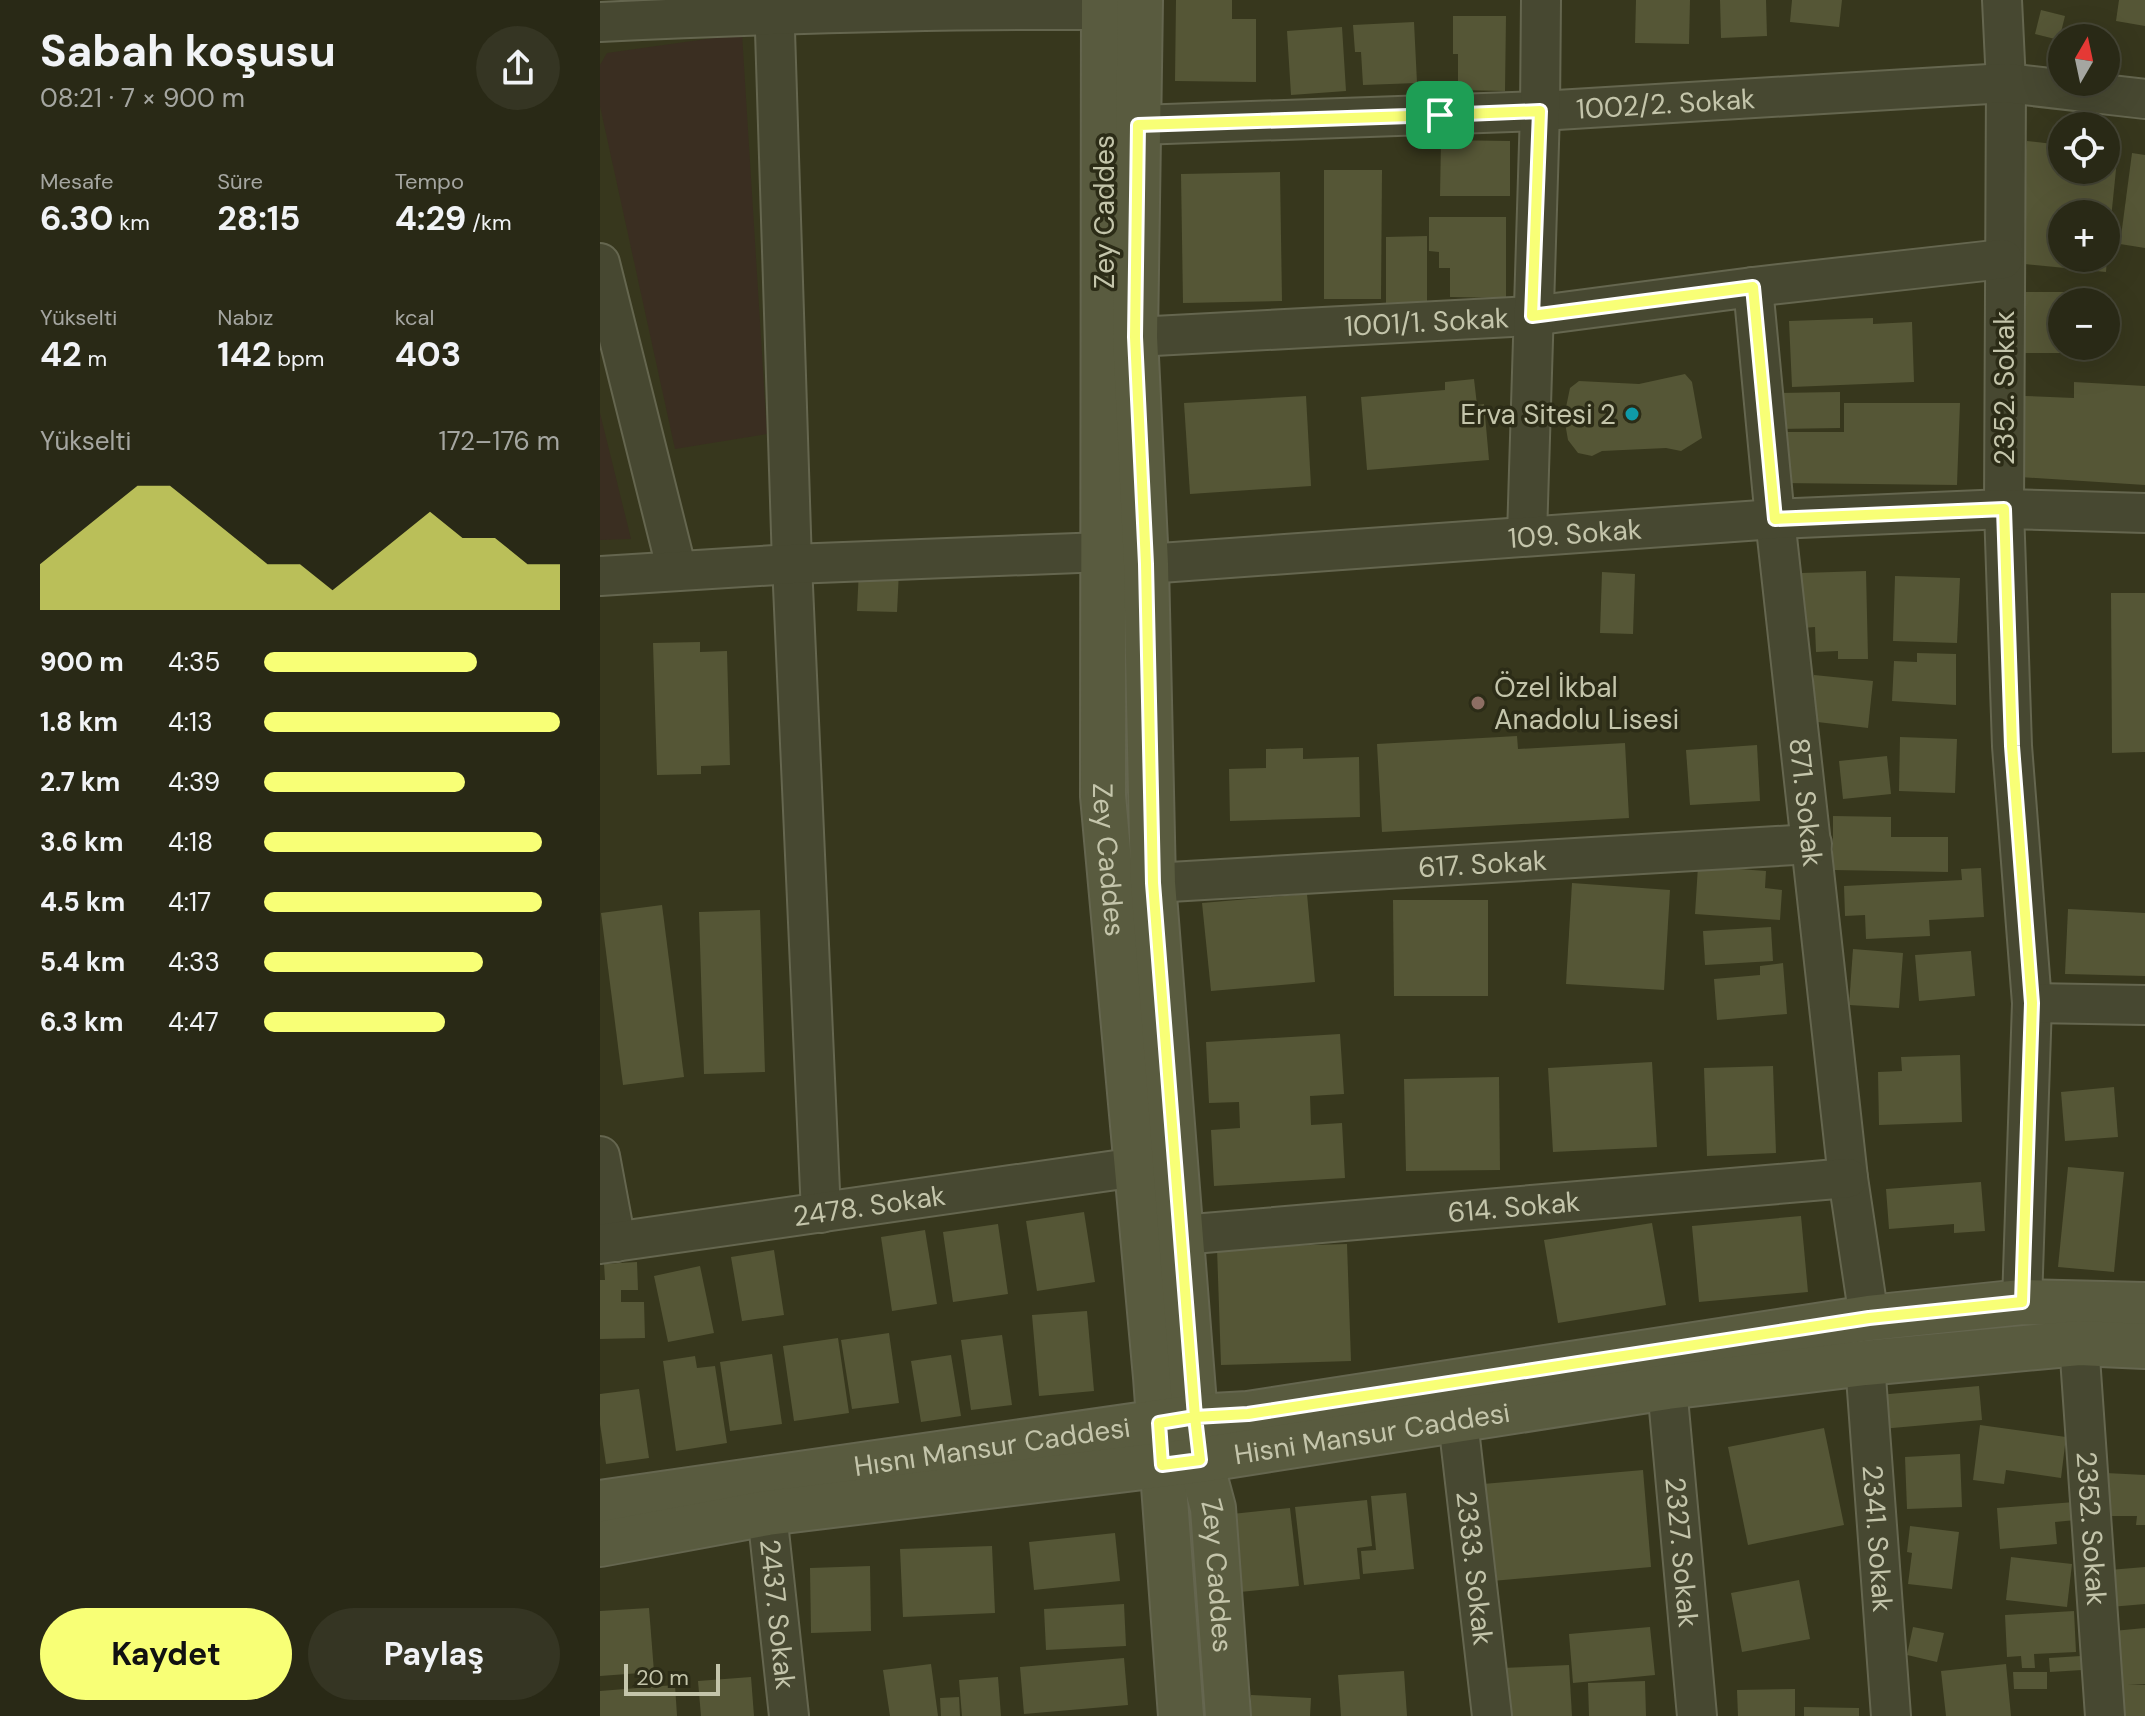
<!DOCTYPE html>
<html lang="tr">
<meta charset="utf-8">
<style>
body{margin:0;font-family:"DM Sans",sans-serif;background:#353523;color:#f1f3f6;height:100vh;display:flex;flex-direction:column;font-size:30px;white-space:nowrap}
*{box-sizing:border-box;margin:0}
p{font-size:26px;color:#a5a6a1}
.icon{flex:none;width:44px;height:44px;fill:none;stroke:currentColor;stroke-width:2;stroke-linecap:round;stroke-linejoin:round}
.map{position:relative;flex:1;overflow:hidden}
.details{display:flex;flex-direction:column;background:#292916;width:600px}
.details>*{flex:none}
.needle{width:52px;rotate:9deg}
.tools{position:absolute;left:1448px;top:24px;display:grid;gap:16px}
.tools a{display:grid;place-items:center;width:72px;height:72px;border-radius:50%;background:#292916;box-shadow:0 8px 32px #0002,0 0 0 2px #454535;font-size:40px}
.scale{position:absolute;left:24px;bottom:20px;width:96px;box-sizing:border-box;padding-left:8px;border:4px solid #c4c5ab;border-top:0;font-size:22px;line-height:28px;white-space:nowrap;color:#c4c5ab;-webkit-text-stroke:6px #2c2c17;paint-order:stroke}
.pin{position:absolute;display:grid;place-items:center;width:68px;height:68px;color:#fff;margin:-34px;border-radius:16px;box-shadow:0 4px 12px #0006}
.round{display:grid;place-items:center;flex:none;width:84px;height:84px;border-radius:42px;background:#353523}
.head{display:flex;align-items:center;justify-content:space-between;height:136px;padding:0 40px}
h1{font-size:44px;font-weight:700;line-height:60px}
.metrics{display:grid;grid-template-columns:repeat(3,1fr);gap:12px;height:136px;padding:8px 40px}
.metrics div{display:grid;align-content:center}
.metrics b{font-size:34px;font-weight:700}
.metrics small{font-size:22px;font-weight:400}
.metrics p{font-size:22px}
.chart{height:224px;padding:16px 40px}
.chart p{display:flex;justify-content:space-between}
.chart svg{width:100%;height:144px;margin-top:8px;fill:#f8ff76;opacity:.7}
.cta{display:flex;gap:16px;margin-top:auto;padding:16px 40px}
.cta a{flex:1;height:92px;border-radius:48px;background:#f8ff76;color:#111;font-size:32px;font-weight:700;line-height:92px;text-align:center}
.cta a+a{background:#353523;color:#f1f3f6}
ul{padding:0 40px;list-style:none;font-size:26px}
li{display:grid;grid-template-columns:128px 96px 1fr;align-items:center;height:60px}
li i{height:20px;border-radius:10px;background:#f8ff76}
main{display:flex;flex:1;min-height:0}
.map>svg:first-child{display:block}
.green{fill:#3a2e21}
.building{fill:#555636}
.lines{fill:none;stroke-linecap:round;stroke-linejoin:round}
.street-casing{stroke:#65664f;stroke-width:42}
.secondary-casing{stroke:#65664f;stroke-width:48}
.street{stroke:#474831;stroke-width:38}
.secondary{stroke:#595b3f;stroke-width:44}
.route-casing{stroke:#fff;stroke-width:16}
.route{stroke:#f8ff76;stroke-width:10}
.culture-dot{fill:#0f9aa8;stroke:#2c2c17;stroke-width:3}
.education-dot{fill:#8d6e63;stroke:#2c2c17;stroke-width:3}
.labels{text-anchor:middle;dominant-baseline:central;stroke-width:7;stroke-linejoin:round;paint-order:stroke}
.street-label{font-size:28px;fill:#c4c5ab;stroke:#2c2c17}
.poi-label{font-size:28px;fill:#c4c5ab;stroke:#2c2c17;text-anchor:end}
</style>
<main>
<section class="details">
<div class="head"><div><h1>Sabah koşusu</h1><p>08:21 · 7 × 900 m</p></div><a class="round"><svg class="icon" aria-label="share" viewBox="0 0 24 24"><path d="M12 15V3M7 8l5-5 5 5M5 13v7h14v-7"/></svg></a></div>
<div class="metrics">
<div><p>Mesafe</p><b>6.30<small> km</small></b></div>
<div><p>Süre</p><b>28:15</b></div>
<div><p>Tempo</p><b>4:29<small> /km</small></b></div>
</div>
<div class="metrics">
<div><p>Yükselti</p><b>42<small> m</small></b></div>
<div><p>Nabız</p><b>142<small> bpm</small></b></div>
<div><p>kcal</p><b>403</b></div>
</div>
<div class="chart"><p><span>Yükselti</span>172–176 m</p>
<svg viewBox="0 0 160 44" preserveAspectRatio="none"><path d="M0 44V30L10 22L20 14L30 6L40 6L50 14L60 22L70 30L80 30L90 38L100 30L110 22L120 14L130 22L140 22L150 30L160 30V44z"/></svg>
</div>
<ul>
<li><b>900 m</b>4:35<i style="width:72%"></i></li>
<li><b>1.8 km</b>4:13<i style="width:100%"></i></li>
<li><b>2.7 km</b>4:39<i style="width:68%"></i></li>
<li><b>3.6 km</b>4:18<i style="width:94%"></i></li>
<li><b>4.5 km</b>4:17<i style="width:94%"></i></li>
<li><b>5.4 km</b>4:33<i style="width:74%"></i></li>
<li><b>6.3 km</b>4:47<i style="width:61%"></i></li>
</ul>
<div class="cta"><a>Kaydet</a><a>Paylaş</a></div>
</section>
<div class="map">
<svg width="1545" height="1716" viewBox="0 0 1545 1716">
<rect width="100%" height="100%" fill="#37371d"/>
<g class="green">
<path d="M142,34L167,434L75,449L0,106V65L7,53Z"/>
<path d="M0,413L31,539L0,540Z"/>
</g>
<g class="building">
<path d="M576,0H632V19H656V82L575,81Z"/>
<path d="M1036,0H1090L1089,44L1035,43Z"/>
<path d="M1120,0H1166L1167,36L1121,38Z"/>
<path d="M1192,0H1242L1239,27L1190,22Z"/>
<path d="M1519,0H1545V26L1516,21Z"/>
<path d="M1441,10L1465,16L1459,40L1435,34Z"/>
<path d="M853,16H906L905,91L858,90V54H853Z"/>
<path d="M814,22L817,83L763,85L761,52H755L753,25Z"/>
<path d="M742,27L746,91L691,95L687,31Z"/>
<path d="M841,140L910,141V196H840Z"/>
<path d="M1427,141L1462,145V170H1506V149L1518,150L1508,248H1506V214H1462V258H1507L1506,272L1415,263Z"/>
<path d="M1532,153L1545,155V248L1520,244Z"/>
<path d="M724,170H782L781,299H724Z"/>
<path d="M680,172L682,301L583,303L581,174Z"/>
<path d="M829,217H906V298L850,297V268H839V252L829,251Z"/>
<path d="M827,236V302L786,303V237Z"/>
<path d="M1422,292H1485V302H1462V346H1485V353H1423Z"/>
<path d="M1273,318V324L1312,322L1314,382L1192,387L1189,321Z"/>
<path d="M1085,374L1092,382L1102,438L1081,451L1066,448L1002,451L992,456L978,453L968,440L964,417L970,388L979,381L1039,384Z"/>
<path d="M874,379L877,405L884,404L889,460L767,470L761,397L845,390V382Z"/>
<path d="M1474,382L1545,386V485L1420,477L1425,396L1474,398Z"/>
<path d="M1240,392V428L1173,429V393Z"/>
<path d="M706,396L711,486L590,494L584,403Z"/>
<path d="M1244,403H1360L1357,485L1181,483V432H1244Z"/>
<path d="M259,569L299,571L297,612L257,611Z"/>
<path d="M1266,571L1268,659H1238V651L1216,652L1215,627L1202,628L1201,573Z"/>
<path d="M1002,572L1035,574L1033,634L1000,633Z"/>
<path d="M1295,576L1360,578L1357,643L1293,641Z"/>
<path d="M1511,593H1545V752L1512,753Z"/>
<path d="M100,642V652L127,651L130,765L101,766V774L57,775L53,643Z"/>
<path d="M1317,653L1356,654V705L1292,701L1294,661L1317,662Z"/>
<path d="M1214,675L1273,681L1268,728L1209,721Z"/>
<path d="M917,736L918,749L1025,743L1029,818L782,832L777,744Z"/>
<path d="M1300,737L1357,739L1355,793L1299,791Z"/>
<path d="M1157,745L1160,801L1090,805L1086,750Z"/>
<path d="M703,748V759L759,757L760,817L630,821L629,769L666,768V749Z"/>
<path d="M1287,756L1291,794L1243,799L1239,761Z"/>
<path d="M1233,816L1291,817V837H1348V872L1233,870Z"/>
<path d="M1098,866L1166,871L1165,888L1182,890L1180,920L1095,914Z"/>
<path d="M1381,868L1384,917L1329,920L1330,936L1266,939L1265,915L1245,916L1244,886L1362,880L1361,869Z"/>
<path d="M972,883L1070,890L1064,990L966,984Z"/>
<path d="M707,894L715,982L611,991L602,903Z"/>
<path d="M793,900H888V996H794Z"/>
<path d="M62,905L84,1077L23,1085L1,913Z"/>
<path d="M1468,909L1545,913V976L1465,974Z"/>
<path d="M160,910L165,1072L104,1074L99,912Z"/>
<path d="M1171,927L1173,961L1105,965L1103,931Z"/>
<path d="M1253,949L1303,953L1299,1008L1249,1005Z"/>
<path d="M1371,951L1375,996L1319,1001L1315,955Z"/>
<path d="M1183,963L1187,1014L1117,1020L1114,979L1160,975V966Z"/>
<path d="M740,1034L744,1094L710,1096L711,1125L742,1123L745,1178L614,1186L611,1130L640,1128L639,1102L609,1103L606,1042Z"/>
<path d="M1360,1055L1362,1122L1279,1125L1278,1072L1302,1071L1301,1057Z"/>
<path d="M1052,1062L1057,1147L953,1152L948,1068Z"/>
<path d="M1173,1066L1176,1153L1107,1156L1104,1068Z"/>
<path d="M899,1077L900,1170L806,1171L804,1079Z"/>
<path d="M1514,1087L1518,1137L1465,1141L1461,1092Z"/>
<path d="M1468,1167L1524,1172L1514,1272L1458,1267Z"/>
<path d="M1381,1182L1385,1231L1354,1233V1224L1289,1229L1286,1189Z"/>
<path d="M484,1212L495,1282L437,1291L426,1221Z"/>
<path d="M1201,1216L1208,1292L1099,1302L1092,1226Z"/>
<path d="M1052,1223L1066,1305L958,1323L944,1240Z"/>
<path d="M398,1224L408,1294L353,1302L343,1232Z"/>
<path d="M325,1230L337,1304L292,1311L281,1237Z"/>
<path d="M747,1244L751,1361L621,1365L617,1248Z"/>
<path d="M174,1250L184,1315L142,1321L131,1257Z"/>
<path d="M37,1262L38,1290H21V1302H44L45,1338L0,1339V1280H5L4,1264Z"/>
<path d="M100,1266L114,1333L68,1342L54,1276Z"/>
<path d="M487,1311L494,1391L439,1396L432,1315Z"/>
<path d="M289,1333L299,1403L252,1409L241,1340Z"/>
<path d="M402,1335L412,1405L371,1410L361,1340Z"/>
<path d="M238,1338L249,1413L194,1421L183,1346Z"/>
<path d="M172,1354L182,1424L130,1431L120,1362Z"/>
<path d="M351,1355L361,1416L321,1422L311,1361Z"/>
<path d="M95,1356L97,1368L115,1366L127,1443L76,1451L63,1361Z"/>
<path d="M1379,1386L1382,1420L1281,1429L1278,1395Z"/>
<path d="M39,1389L49,1458L6,1464L0,1424V1394Z"/>
<path d="M1380,1425L1466,1437L1461,1478L1406,1470L1404,1484L1373,1480Z"/>
<path d="M1224,1428L1244,1525L1148,1545L1128,1447Z"/>
<path d="M1360,1454L1362,1507L1307,1509L1305,1457Z"/>
<path d="M1043,1470L1051,1567L892,1581L883,1484Z"/>
<path d="M1506,1473L1545,1475V1525H1536L1537,1516H1505Z"/>
<path d="M806,1493L814,1569L763,1574L761,1551L776,1550L771,1496Z"/>
<path d="M767,1500L772,1546L757,1548L760,1579L704,1585L695,1507Z"/>
<path d="M1475,1502L1476,1520L1455,1522L1457,1544L1400,1549L1397,1508Z"/>
<path d="M690,1508L699,1586L640,1592L632,1514Z"/>
<path d="M1310,1526L1359,1532L1352,1589L1308,1584L1312,1553L1307,1552Z"/>
<path d="M515,1533L520,1581L434,1590L429,1542Z"/>
<path d="M392,1546L395,1613L303,1617L300,1549Z"/>
<path d="M1411,1557L1472,1564L1467,1607L1406,1600Z"/>
<path d="M270,1566L271,1631L211,1633L210,1568Z"/>
<path d="M1545,1567V1604L1510,1607L1509,1570Z"/>
<path d="M1199,1580L1210,1639L1142,1652L1131,1593Z"/>
<path d="M524,1604L526,1646L446,1650L444,1609Z"/>
<path d="M49,1608L54,1672L0,1676V1611Z"/>
<path d="M1474,1611L1476,1652L1434,1654L1435,1668H1422L1421,1656L1407,1657L1405,1615Z"/>
<path d="M1050,1627L1055,1675L973,1683L969,1634Z"/>
<path d="M1313,1627L1344,1633L1337,1662L1307,1655Z"/>
<path d="M1545,1628V1684L1528,1685H1545V1716H1519L1513,1631Z"/>
<path d="M1481,1656L1482,1670L1450,1672L1449,1658Z"/>
<path d="M524,1658L528,1705L424,1714L420,1667Z"/>
<path d="M331,1664L338,1716H290L283,1670Z"/>
<path d="M1406,1664L1411,1716H1346L1341,1671Z"/>
<path d="M969,1665L972,1716H905L902,1668Z"/>
<path d="M804,1671L807,1716H741L738,1675Z"/>
<path d="M1413,1672H1447V1689H1414Z"/>
<path d="M151,1677L154,1716H101L98,1681Z"/>
<path d="M398,1677L401,1716H362L359,1680Z"/>
<path d="M1045,1681L1046,1716H989L988,1683Z"/>
<path d="M75,1685L77,1716H0V1691Z"/>
<path d="M1195,1689V1716H1138L1137,1690Z"/>
<path d="M651,1695L711,1698L710,1716H650Z"/>
<path d="M359,1697L360,1716H341L340,1698Z"/>
<path d="M1204,1707L1259,1708V1716H1204Z"/>
</g>
<g class="lines">
<defs>
<g id="street">
<path d="M174,0L192,564L221,1213"/>
<path d="M1402,0L1406,83L1404,509L1412,746L1432,1003L1422,1302"/>
<path d="M0,22C168,14 335,9 503,10"/>
<path id="s1" d="M538,125L940,111L1406,83L1545,99"/>
<path d="M0,263L77,571"/>
<path id="s2" d="M1153,287L1175,519L1248,1178L1269,1318"/>
<path id="s3" d="M535,337L932,316L1153,287L1403,259"/>
<path d="M927,536L940,111L941,0"/>
<path id="s4" d="M546,564L1175,519L1404,509L1545,513"/>
<path d="M0,576L192,564L504,552"/>
<path id="s5" d="M553,883L1212,844"/>
<path d="M1432,1003L1545,1005"/>
<path d="M0,1156L16,1242"/>
<path id="s6" d="M581,1235L1248,1178"/>
<path id="s7" d="M0,1244L537,1167"/>
<path id="s8" d="M1479,1343L1505,1716"/>
<path id="s9" d="M1265,1363L1291,1716"/>
<path id="s10" d="M1067,1387L1097,1716"/>
<path id="s11" d="M858,1421L892,1716"/>
<path id="s12" d="M167,1513L189,1716"/>
</g>
<g id="secondary">
<path id="s13" d="M504,0L503,796L556,1377L581,1716"/>
<path id="s14" d="M540,0L535,337L546,564L553,883L595,1417L600,1460L613,1508L628,1716"/>
<path id="s15" d="M0,1503L595,1417L648,1414L1269,1318L1422,1302L1545,1305"/>
<path id="s16" d="M0,1544L167,1513L600,1460L1067,1387L1265,1363L1479,1343L1545,1346"/>
</g>
</defs>
<use href="#street" class="street-casing"/>
<use href="#secondary" class="secondary-casing"/>
<use href="#street" class="street"/>
<use href="#secondary" class="secondary"/>
</g>
<g class="lines">
<defs>
<path id="route" d="M840,115L538,125L535,337L546,564L553,883L595,1417L559,1423L562,1465L600,1460L595,1417L648,1414L1269,1318L1422,1302L1432,1003L1412,746L1404,509L1175,519L1153,287L932,316L940,111L840,115"/>
</defs>
<use href="#route" class="route-casing"/>
<use href="#route" class="route"/>
</g>
<circle class="culture-dot" cx="1032" cy="414" r="8"/>
<circle class="education-dot" cx="878" cy="703" r="8"/>
<g class="labels">
<g class="street-label">
<text stroke="none"><textPath href="#s1" startOffset="528">1002/2. Sokak</textPath></text>
<text transform="translate(504 212) rotate(-90)">Zey Caddes</text>
<text stroke="none"><textPath href="#s3" startOffset="292">1001/1. Sokak</textPath></text>
<text transform="translate(1404 388) rotate(-90)">2352. Sokak</text>
<text stroke="none"><textPath href="#s4" startOffset="430">109. Sokak</textPath></text>
<text stroke="none"><textPath href="#s2" startOffset="518">871. Sokak</textPath></text>
<text stroke="none"><textPath href="#s13" startOffset="860">Zey Caddes</textPath></text>
<text stroke="none"><textPath href="#s5" startOffset="330">617. Sokak</textPath></text>
<text stroke="none"><textPath href="#s7" startOffset="272">2478. Sokak</textPath></text>
<text stroke="none"><textPath href="#s6" startOffset="334">614. Sokak</textPath></text>
<text stroke="none"><textPath href="#s16" startOffset="780">Hisni Mansur Caddesi</textPath></text>
<text stroke="none"><textPath href="#s15" startOffset="396">Hısnı Mansur Caddesi</textPath></text>
<text stroke="none"><textPath href="#s8" startOffset="186">2352. Sokak</textPath></text>
<text stroke="none"><textPath href="#s9" startOffset="176">2341. Sokak</textPath></text>
<text stroke="none"><textPath href="#s10" startOffset="166">2327. Sokak</textPath></text>
<text stroke="none"><textPath href="#s11" startOffset="148">2333. Sokak</textPath></text>
<text stroke="none"><textPath href="#s14" startOffset="1580">Zey Caddes</textPath></text>
<text stroke="none"><textPath href="#s12" startOffset="102">2437. Sokak</textPath></text>
</g>
<g class="poi-label">
<text x="1016" y="414">Erva Sitesi 2</text>
<text x="894" y="687" text-anchor="start">Özel İkbal<tspan x="894" dy="32">Anadolu Lisesi</tspan></text>
</g>
</g>
</svg>
<div class="tools">
<a><svg class="needle" viewBox="-14 -14 28 28"><path d="M0-13l5 13h-10z" fill="#e53935"/><path d="M0 13l5-13h-10z" fill="#a5a6a1"/></svg></a>
<a><svg class="icon" aria-label="locate" viewBox="0 0 24 24"><circle cx="12" cy="12" r="6"/><path d="M12 2v4M12 18v4M2 12h4M18 12h4"/></svg></a>
<a>+</a>
<a>−</a>
</div>
<div class="scale">20 m</div>
<div class="pin" style="left:840px;top:115px;background:#1e9e55"><svg class="icon" aria-label="arrive" viewBox="0 0 24 24"><path d="M6 21V4h12l-3 4 3 4H6"/></svg></div>
</div>
</main>
